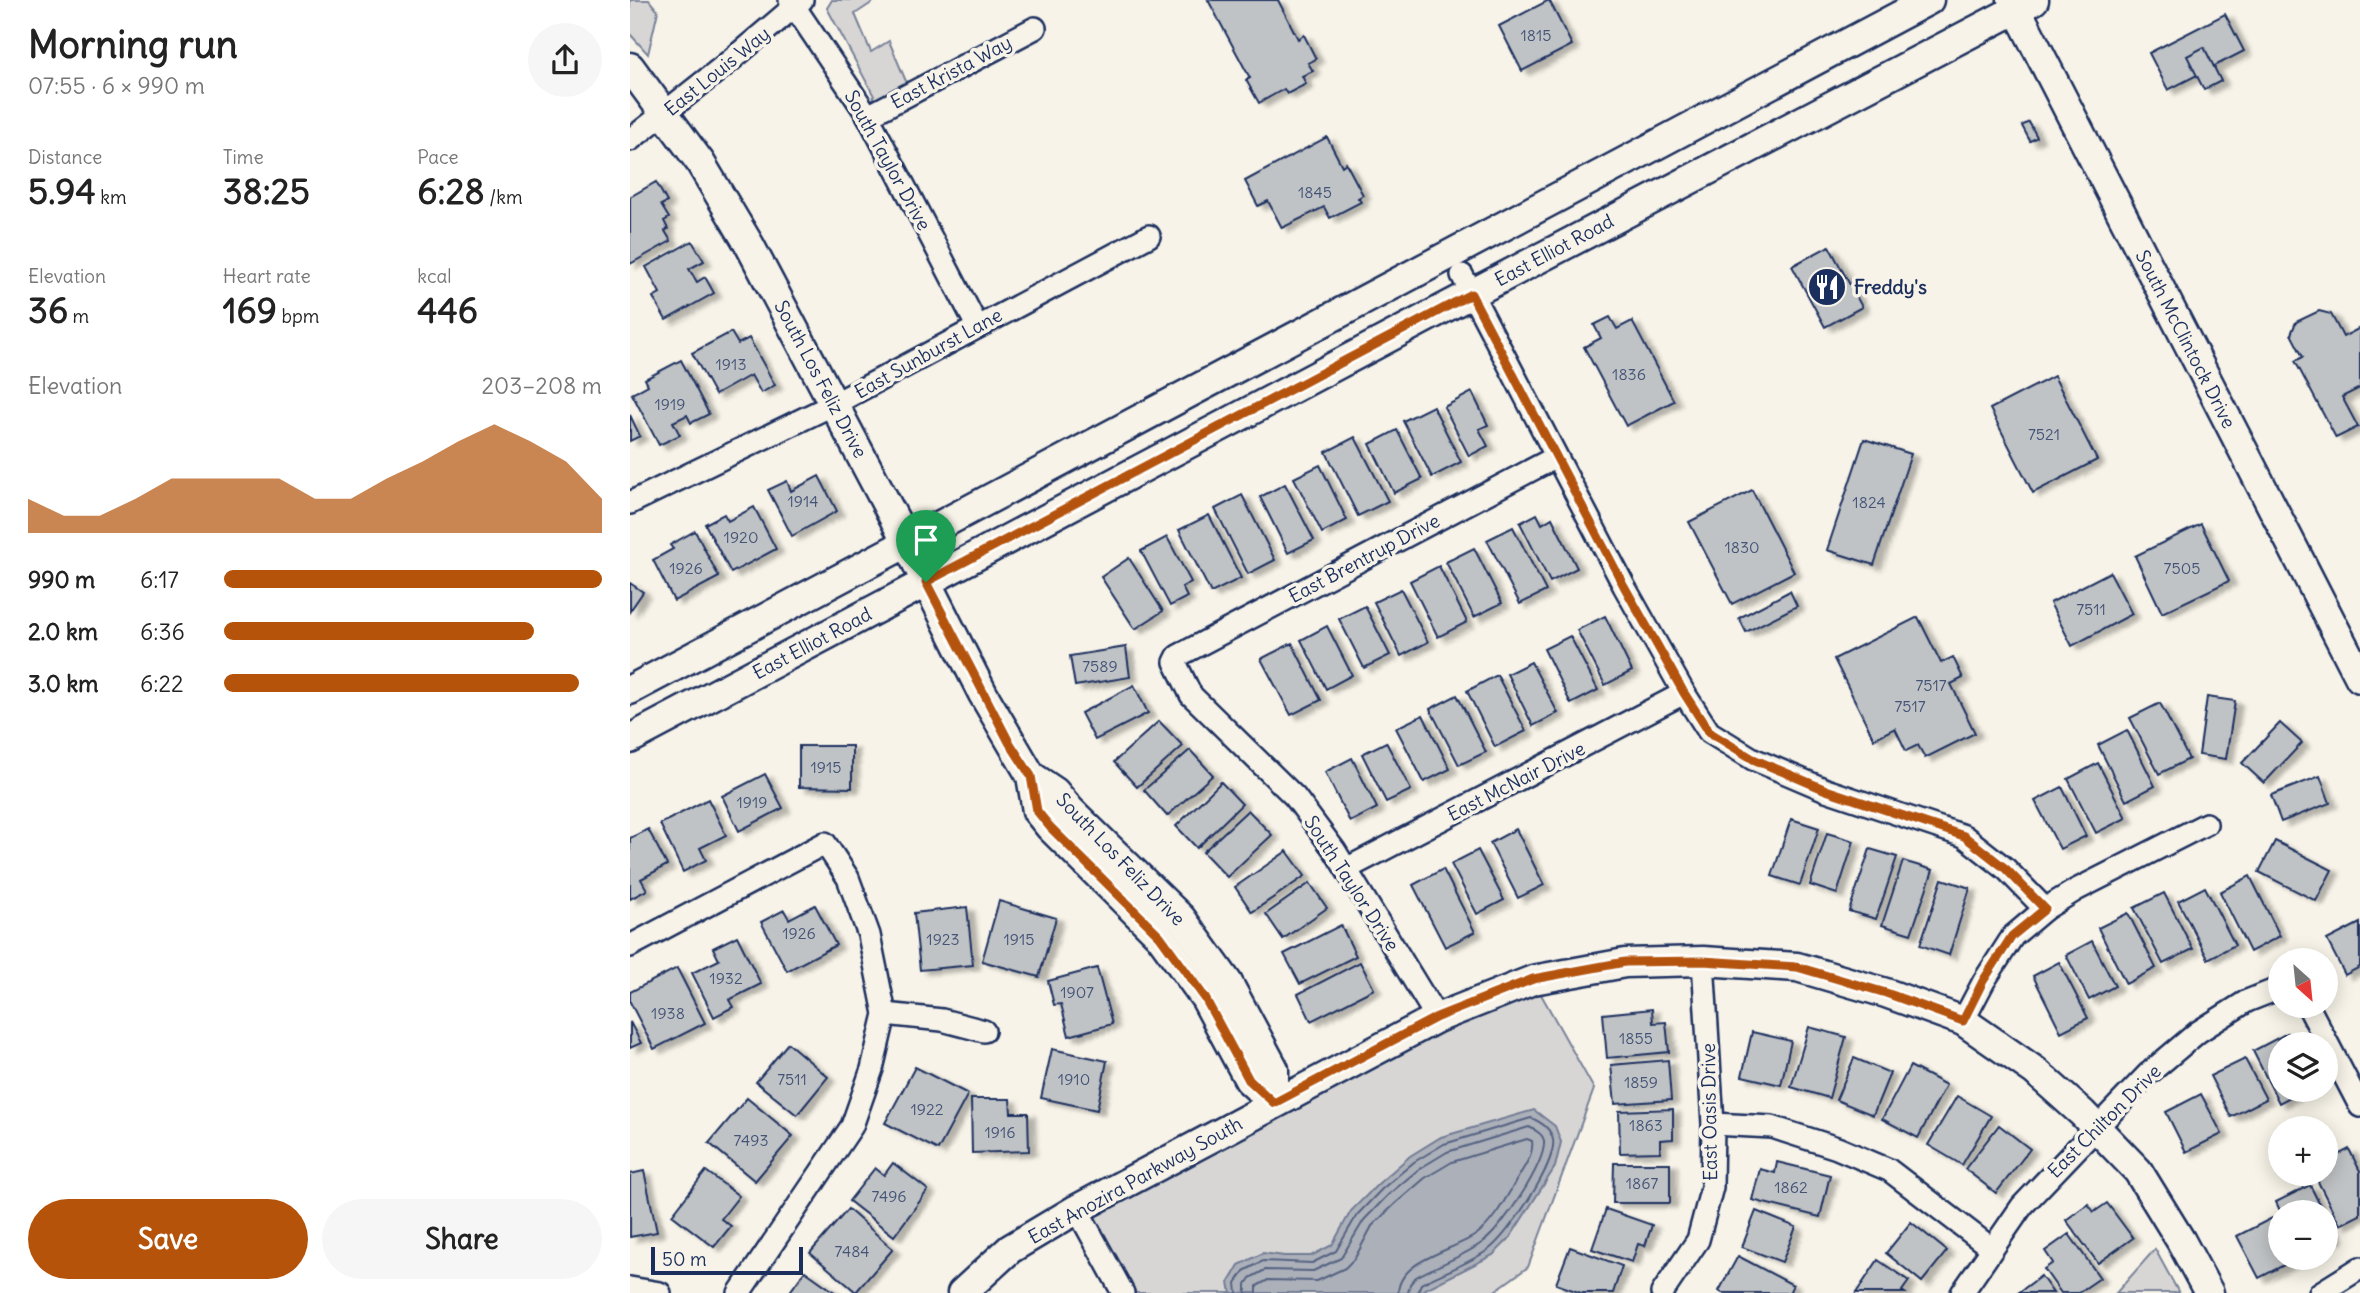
<!DOCTYPE html>
<meta charset="utf-8">
<style>
body{margin:0;font-family:Delius,sans-serif;background:#f6f6f6;color:#222;height:100vh;display:flex;flex-direction:column;font-size:26px;white-space:nowrap}
*{box-sizing:border-box;margin:0}
p{font-size:23px;color:#767676}
.icon{flex:none;width:38px;height:38px;fill:none;stroke:currentColor;stroke-width:2;stroke-linecap:round;stroke-linejoin:round}
.map{position:relative;flex:1;overflow:hidden}
.panel{display:flex;flex-direction:column;background:#fff;width:630px}
.panel>*{flex:none}
.needle{width:46px;rotate:153deg}
.buttons{position:absolute;left:1638px;top:948px;display:grid;gap:14px}
.buttons a{display:grid;place-items:center;width:70px;height:70px;border-radius:50%;background:#fff;box-shadow:0 4px 18px #0003;font-size:35px}
.scale{position:absolute;left:21px;bottom:18px;width:152px;box-sizing:border-box;padding-left:7px;border:4px solid #1b2f5e;border-top:0;font-size:19px;line-height:24px;white-space:nowrap;color:#1b2f5e;-webkit-text-stroke:5px #f7f3e8;paint-order:stroke}
.pin{position:absolute;display:grid;place-items:center;width:60px;height:60px;color:#fff;margin:-72px -30px;border-radius:50% 50% 50% 0;rotate:-45deg;box-shadow:0 0 7px #0007}
.pin .icon{rotate:45deg}
.round{display:grid;place-items:center;flex:none;width:74px;height:74px;border-radius:37px;background:#f6f6f6}
.overview{display:flex;align-items:center;justify-content:space-between;height:119px;padding:0 28px}
h1{font-size:38px;font-weight:700;line-height:52px}
.stats{display:grid;grid-template-columns:repeat(3,1fr);gap:10px;height:119px;padding:7px 28px}
.stats div{display:grid;align-content:center}
.stats b{font-size:35px;font-weight:700}
.stats small{font-size:19px;font-weight:400}
.stats p{font-size:19px}
.chart{height:196px;padding:14px 28px}
.chart p{display:flex;justify-content:space-between}
.chart svg{width:100%;height:126px;margin-top:7px;fill:#b45309;opacity:.7}
.primary-button{display:flex;gap:14px;margin-top:auto;padding:14px 28px}
.primary-button a{flex:1;height:80px;border-radius:42px;background:#b45309;color:#fff;font-size:28px;font-weight:700;line-height:80px;text-align:center}
.primary-button a+a{background:#f6f6f6;color:#222}
ul{padding:0 28px;list-style:none;font-size:23px}
li{display:grid;grid-template-columns:112px 84px 1fr;align-items:center;height:52px}
li i{height:18px;border-radius:9px;background:#b45309}
main{display:flex;flex:1;min-height:0}
.map>svg:first-child{display:block}
.green{fill:#d7d6d4;stroke:#798299;stroke-width:2}
.water{fill:#acb0b9;stroke:#727c95;stroke-width:2}
.lines{fill:none;stroke-linecap:round;stroke-linejoin:round}
.shore{stroke:#556382;stroke-width:2}
.building{fill:#c0c3c5;stroke:#1b2f5e;stroke-width:2;filter:url(#shadow)}
.street-casing{stroke:#1b2f5e;stroke-width:26}
.secondary-casing{stroke:#1b2f5e;stroke-width:33}
.street{stroke:#f7f3e8;stroke-width:21}
.secondary{stroke:#f7f3e8;stroke-width:28}
.route-casing{stroke:#fff;stroke-width:14}
.route{stroke:#b45309;stroke-width:9}
.labels{text-anchor:middle;dominant-baseline:central;stroke-width:7;stroke-linejoin:round;paint-order:stroke}
.number-label{font-size:16px;fill:#445478}
.street-label{font-size:19px;fill:#1b2f5e;stroke:#f7f3e8}
.poi-label{font-size:19px;font-weight:bold;fill:#1b2f5e;stroke:#f7f3e8;text-anchor:start}
</style>
<main>
<section class="panel">
<div class="overview"><div><h1>Morning run</h1><p>07:55 · 6 × 990 m</p></div><a class="round"><svg class="icon" aria-label="share" viewBox="0 0 24 24"><path d="M12 15V3M7 8l5-5 5 5M5 13v7h14v-7"/></svg></a></div>
<div class="stats">
<div><p>Distance</p><b>5.94<small> km</small></b></div>
<div><p>Time</p><b>38:25</b></div>
<div><p>Pace</p><b>6:28<small> /km</small></b></div>
</div>
<div class="stats">
<div><p>Elevation</p><b>36<small> m</small></b></div>
<div><p>Heart rate</p><b>169<small> bpm</small></b></div>
<div><p>kcal</p><b>446</b></div>
</div>
<div class="chart"><p><span>Elevation</span>203–208 m</p>
<svg viewBox="0 0 160 44" preserveAspectRatio="none"><path d="M0 44V32L10 38L20 38L30 32L40 25L50 25L60 25L70 25L80 32L90 32L100 25L110 19L120 12L130 6L140 12L150 19L160 32V44z"/></svg>
</div>
<ul>
<li><b>990 m</b>6:17<i style="width:100%"></i></li>
<li><b>2.0 km</b>6:36<i style="width:82%"></i></li>
<li><b>3.0 km</b>6:22<i style="width:94%"></i></li>
</ul>
<div class="primary-button"><a>Save</a><a>Share</a></div>
</section>
<div class="map">
<svg width="1730" height="1293" viewBox="0 0 1730 1293">
<defs>
<filter id="shadow"><feDropShadow dx="7" dy="4" stdDeviation="2" flood-color="#0004"/></filter>
</defs>
<rect width="100%" height="100%" fill="#f7f3e8"/>
<filter id="ink" filterUnits="userSpaceOnUse"><feTurbulence type="fractalNoise" baseFrequency=".0143" numOctaves="2"/><feDisplacementMap in="SourceGraphic" scale="14" xChannelSelector="R" yChannelSelector="G"/><feConvolveMatrix kernelMatrix="1 2 1 2 8 2 1 2 1" color-interpolation-filters="sRGB"/></filter>
<g filter="url(#ink)">
<g class="green">
<path d="M0,0H19L28,11L18,54L0,34Z"/>
<path d="M202,0H246L225,14L241,52L259,41L278,86L238,116L244,96L197,8Z"/>
<path d="M903,980L964,1089L898,1267L862,1293H493L447,1209Z"/>
<path d="M1525,1249L1549,1293H1486Z"/>
</g>
<path class="water" d="M904,1110L925,1126L931,1142L925,1167L879,1239L863,1255L788,1293H601L599,1282L609,1265L633,1253L654,1256H681L702,1245L721,1211L748,1184L780,1156L811,1137Z"/>
<g class="lines">
<g class="shore">
<path d="M607,1293L606,1283L614,1271L633,1261L682,1263L706,1251L727,1215L752,1189L784,1162L814,1144L901,1118C911,1122 921,1128 923,1140C927,1163 878,1236 858,1250C838,1264 812,1273 791,1284L787,1293"/>
<path d="M616,1293V1284L620,1278L635,1270L683,1271L711,1258L734,1220L758,1195L789,1169L817,1152L899,1127C905,1130 913,1134 914,1141C916,1163 871,1230 853,1242C833,1257 807,1265 786,1277L780,1284L778,1293"/>
<path d="M627,1293V1286L638,1280L687,1281L715,1268L725,1258L742,1226L766,1203L795,1178L822,1162L897,1139L902,1141C904,1154 895,1165 889,1176C878,1194 865,1221 847,1234C824,1251 769,1259 768,1293"/>
</g>
</g>
<g class="building">
<path d="M578,0H648L668,39L674,35L686,59L678,63L683,71L672,76L676,84L657,94L654,89L629,103L616,80L620,78Z"/>
<path d="M919,0L942,45L892,71L869,26Z"/>
<path d="M1595,14L1614,51L1538,90L1519,53Z"/>
<path d="M1574,47L1591,81L1574,90L1557,56Z"/>
<path d="M1399,122L1407,137L1400,141L1392,126Z"/>
<path d="M697,137L712,166L716,163L733,195L728,198L731,202L700,218L694,207L652,228L638,201L628,206L615,181Z"/>
<path d="M26,182L37,202L31,205L39,218L34,221L38,229L35,231L41,241L0,264V197Z"/>
<path d="M62,241L74,261L59,269L67,282L75,277L84,293L36,320L23,297L30,293L16,267Z"/>
<path d="M1199,246L1232,307L1195,327L1162,266Z"/>
<path d="M1689,311L1701,314L1713,337L1730,328V388L1712,397L1728,427L1706,438L1665,361L1673,357L1661,334L1666,322Z"/>
<path d="M980,317L987,329L1002,321L1044,401L996,426L954,347L971,338L964,325Z"/>
<path d="M101,332L108,344L119,338L145,385L131,393L121,375L85,395L62,353Z"/>
<path d="M51,360L79,414L61,423L57,415L43,422L50,435L29,445L2,394L18,385L15,379Z"/>
<path d="M1424,376L1467,460L1403,493L1360,409Z"/>
<path d="M842,392L858,425L849,429L858,446L839,456L814,407Z"/>
<path d="M803,406L831,462L802,477L773,421Z"/>
<path d="M0,415L10,436L0,441Z"/>
<path d="M767,430L792,479L764,493L740,444Z"/>
<path d="M725,437L758,501L728,516L696,452Z"/>
<path d="M1234,439L1281,454L1244,565L1197,550Z"/>
<path d="M690,465L717,520L692,533L664,478Z"/>
<path d="M189,476L207,511L162,536L138,490L157,481L161,491Z"/>
<path d="M655,484L684,540L658,553L630,497Z"/>
<path d="M1122,490L1164,572L1102,604L1059,522Z"/>
<path d="M612,495L645,560L618,574L585,509Z"/>
<path d="M124,507L146,549L101,573L75,524L94,514L98,521Z"/>
<path d="M907,514L912,524L922,518L947,568L920,582L890,523Z"/>
<path d="M579,515L611,578L581,593L549,530Z"/>
<path d="M1571,524L1599,581L1532,613L1505,556Z"/>
<path d="M883,527L916,591L890,604L857,540Z"/>
<path d="M65,531L89,577L44,601L23,560L43,549L40,545Z"/>
<path d="M537,537L561,582L552,587L557,597L540,606L511,551Z"/>
<path d="M844,548L872,603L844,617L816,562Z"/>
<path d="M499,558L533,611L505,629L471,577Z"/>
<path d="M809,566L837,622L808,637L780,581Z"/>
<path d="M1480,572L1502,614L1442,646L1420,603Z"/>
<path d="M0,583L13,592L0,611Z"/>
<path d="M771,589L798,642L771,656L744,602Z"/>
<path d="M1160,591L1167,606L1116,632L1109,618Z"/>
<path d="M735,606L760,655L734,668L709,619Z"/>
<path d="M975,616L1002,671L975,685L947,630Z"/>
<path d="M1288,617L1311,663L1323,657L1333,678L1321,684L1345,733L1295,758L1288,745L1276,751L1265,728L1244,739L1204,659Z"/>
<path d="M697,626L722,675L696,689L671,640Z"/>
<path d="M940,636L968,690L941,704L914,649Z"/>
<path d="M662,643L691,700L661,715L631,659Z"/>
<path d="M496,647L500,677L445,686L440,656Z"/>
<path d="M901,662L928,713L903,726L877,674Z"/>
<path d="M867,675L896,731L865,747L837,691Z"/>
<path d="M504,685L518,713L465,740L451,713Z"/>
<path d="M827,695L856,752L829,765L800,709Z"/>
<path d="M1577,697L1605,701L1596,759L1569,755Z"/>
<path d="M1530,703L1559,759L1529,774L1500,718Z"/>
<path d="M793,715L820,769L794,782L766,728Z"/>
<path d="M529,721L553,746L507,787L484,762Z"/>
<path d="M1650,723L1672,743L1634,783L1612,763Z"/>
<path d="M1497,730L1525,786L1496,801L1468,745Z"/>
<path d="M756,742L781,790L756,802L732,754Z"/>
<path d="M169,746H222V788L169,787Z"/>
<path d="M560,750L583,775L537,816L514,790Z"/>
<path d="M722,758L747,808L720,822L695,772Z"/>
<path d="M1468,763L1496,818L1466,833L1438,779Z"/>
<path d="M135,774L153,808L109,831L92,796Z"/>
<path d="M1690,776L1700,803L1651,822L1641,795Z"/>
<path d="M591,782L612,804L567,848L546,826Z"/>
<path d="M1432,787L1456,836L1430,849L1405,801Z"/>
<path d="M78,799L96,835L70,848L76,860L53,872L30,824Z"/>
<path d="M618,810L642,835L597,877L573,852Z"/>
<path d="M1161,819L1189,828L1170,885L1142,876Z"/>
<path d="M18,829L37,865L11,879L17,890L0,899V838Z"/>
<path d="M886,829L914,885L888,898L860,843Z"/>
<path d="M1197,833L1224,841L1207,894L1180,885Z"/>
<path d="M1645,841L1702,870L1686,901L1629,872Z"/>
<path d="M1240,849L1267,857L1246,919L1219,911Z"/>
<path d="M848,850L874,900L847,914L821,864Z"/>
<path d="M657,851L675,876L622,912L605,887Z"/>
<path d="M1273,861L1303,870L1281,934L1252,925Z"/>
<path d="M813,869L845,932L815,947L783,885Z"/>
<path d="M1620,876L1650,936L1620,952L1590,892Z"/>
<path d="M1312,879L1340,888L1319,955L1290,945Z"/>
<path d="M680,883L697,908L653,939L636,914Z"/>
<path d="M1575,887L1605,945L1578,959L1548,901Z"/>
<path d="M1534,893L1563,949L1533,964L1504,908Z"/>
<path d="M369,901L426,918L409,977L352,961Z"/>
<path d="M185,905L206,945L157,971L131,922L154,910L159,919Z"/>
<path d="M337,907L343,965L290,970L284,913Z"/>
<path d="M1498,913L1526,968L1496,984L1468,928Z"/>
<path d="M1730,923V967L1715,975L1697,940Z"/>
<path d="M711,925L726,956L670,984L654,954Z"/>
<path d="M107,936L131,984L99,1000L103,1007L84,1017L62,973L89,960L83,948Z"/>
<path d="M1462,941L1485,986L1459,1000L1436,955Z"/>
<path d="M730,962L744,989L681,1021L668,994Z"/>
<path d="M1429,962L1458,1018L1431,1032L1403,976Z"/>
<path d="M47,968L75,1023L24,1049L0,1002V992Z"/>
<path d="M467,968L482,1024L439,1036L431,1004L424,1005L418,981Z"/>
<path d="M1022,1009L1023,1023L1036,1022L1039,1052L977,1058L973,1014Z"/>
<path d="M0,1022L11,1043L0,1048Z"/>
<path d="M1179,1027L1216,1037L1199,1098L1161,1087Z"/>
<path d="M1122,1032L1161,1041L1151,1085L1112,1076Z"/>
<path d="M1657,1033L1663,1045H1650V1090H1673L1649,1103L1623,1051Z"/>
<path d="M158,1043L198,1077L167,1115L126,1082Z"/>
<path d="M422,1049L477,1061L467,1110L411,1098Z"/>
<path d="M1224,1058L1260,1073L1243,1115L1206,1100Z"/>
<path d="M1615,1059L1636,1099L1601,1117L1580,1076Z"/>
<path d="M1038,1060L1041,1100L985,1104L981,1065Z"/>
<path d="M1280,1066L1316,1085L1288,1138L1252,1119Z"/>
<path d="M285,1067L338,1094L308,1150L255,1123Z"/>
<path d="M1571,1094L1592,1134L1556,1152L1536,1112Z"/>
<path d="M1327,1096L1361,1116L1332,1165L1298,1145Z"/>
<path d="M117,1098L163,1136L125,1181L79,1143Z"/>
<path d="M341,1099H380L381,1113H398L399,1151L342,1153Z"/>
<path d="M1043,1109V1139L1030,1140V1152L990,1153L989,1111Z"/>
<path d="M1369,1125L1400,1149L1366,1193L1335,1169Z"/>
<path d="M1719,1149L1730,1171V1215L1710,1225L1684,1174H1696V1161Z"/>
<path d="M1147,1162L1200,1175L1190,1217L1122,1200L1130,1169L1145,1173Z"/>
<path d="M263,1163L298,1190L264,1236L219,1201L245,1168L254,1175Z"/>
<path d="M984,1163H1040V1203H983Z"/>
<path d="M14,1171L27,1232L0,1237V1174Z"/>
<path d="M76,1171L109,1196L91,1219L101,1226L84,1247L42,1215Z"/>
<path d="M1680,1185L1694,1213H1651L1646,1202Z"/>
<path d="M1477,1203L1503,1238L1468,1263L1436,1220L1458,1204L1464,1212Z"/>
<path d="M218,1209L263,1249L226,1292L180,1253Z"/>
<path d="M976,1209L1022,1225L1015,1246L1008,1244L1002,1262L962,1249Z"/>
<path d="M1126,1211L1166,1227L1152,1262L1112,1247Z"/>
<path d="M1696,1215L1707,1237L1696,1242Z"/>
<path d="M1642,1218L1650,1233V1258L1664,1260L1629,1278L1607,1236Z"/>
<path d="M1281,1222L1317,1251L1292,1282L1256,1253Z"/>
<path d="M1439,1234L1470,1278L1448,1293H1431L1414,1269L1423,1263L1415,1251Z"/>
<path d="M940,1247L992,1266L983,1293H951L926,1284Z"/>
<path d="M1108,1256L1163,1285L1159,1293H1092L1089,1291Z"/>
<path d="M1248,1260L1279,1281L1272,1291L1275,1293H1226Z"/>
<path d="M175,1271L206,1293H159Z"/>
<path d="M1411,1276L1423,1293H1388Z"/>
</g>
<g class="lines">
<defs>
<g id="street">
<path d="M160,0L238,116L347,326"/>
<path d="M238,116L405,28"/>
<path d="M0,140L100,61L172,0"/>
<path d="M832,275L994,586L1054,693L1079,732L1123,759L1196,790L1334,836L1376,869L1415,909"/>
<path d="M0,503L204,404L519,236"/>
<path d="M718,868L1054,693"/>
<path d="M0,946L195,843L218,878L239,935L255,1014L242,1069L222,1126L109,1293"/>
<path d="M1678,1006L1730,1106"/>
<path d="M255,1014L312,1020L354,1031"/>
<path d="M807,1018L705,851L665,797L561,695L545,662L548,656L926,457"/>
<path d="M1333,1021L1354,981L1383,936L1415,909L1446,890L1576,824"/>
<path d="M1083,1124L1142,1127L1207,1148L1259,1170L1361,1248"/>
<path d="M447,1209L493,1293"/>
<path d="M0,1288L30,1293"/>
<path d="M1032,1293L1068,1240L1082,1187L1083,1124L1073,961"/>
<path d="M1332,1293L1392,1206L1518,1074L1568,1032L1617,1001L1650,988"/>
<path d="M1690,1293L1730,1268"/>
</g>
<g id="secondary">
<path d="M1382,0L1730,678"/>
<path d="M0,67L70,162L120,246L266,522L353,694L401,776L407,811L420,827L530,936L575,998L619,1080L644,1103"/>
<path d="M0,690L1299,0"/>
<path d="M0,739L841,294L1404,0"/>
<path d="M401,776L425,792L440,810L551,918L598,983L644,1069V1103"/>
<path d="M332,1293L380,1249L447,1209L807,1018L903,980L995,963L1073,961L1167,967L1256,993L1333,1021L1405,1071L1452,1113L1508,1171L1551,1241L1579,1293"/>
</g>
</defs>
<use href="#street" class="street-casing"/>
<use href="#secondary" class="secondary-casing"/>
<use href="#street" class="street"/>
<use href="#secondary" class="secondary"/>
</g>
</g>
<g class="lines" filter="url(#ink)">
<defs>
<path id="route" d="M841,294L994,586L1054,693L1079,732L1123,759L1196,790L1334,836L1376,869L1415,909L1382,936L1353,981L1333,1021L1256,993L1167,967L1073,961L995,962L903,979L807,1017L644,1103L619,1080L575,998L530,936L420,827L407,811L401,776L379,742L296,582Z"/>
</defs>
<use href="#route" class="route-casing"/>
<use href="#route" class="route"/>
</g>
<defs>
<symbol id="restaurant-disc" viewBox="-11 -11 22 22"><circle r="9.5" fill="#1b2f5e" stroke="#f7f3e8"/><path d="M-5-6h1v4h1v-4h1v4h1v-4h1v5L-1.5 .5V6h-2V.5L-5-1ZM5-6V6H3V1.5H1.5Q1.5-4 5-6Z" fill="#fff"/></symbol>
</defs>
<g fill-rule="evenodd">
<use href="#restaurant-disc" x="1175" y="265" width="44" height="44"/>
</g>
<g class="labels">
<g class="number-label">
<text x="906" y="35">1815</text>
<text x="685" y="192">1845</text>
<text x="101" y="364">1913</text>
<text x="999" y="374">1836</text>
<text x="40" y="404">1919</text>
<text x="1414" y="434">7521</text>
<text x="173" y="501">1914</text>
<text x="1239" y="502">1824</text>
<text x="111" y="537">1920</text>
<text x="1112" y="547">1830</text>
<text x="56" y="568">1926</text>
<text x="1552" y="568">7505</text>
<text x="1461" y="609">7511</text>
<text x="470" y="666">7589</text>
<text x="1301" y="685">7517</text>
<text x="1280" y="706">7517</text>
<text x="196" y="767">1915</text>
<text x="122" y="802">1919</text>
<text x="169" y="933">1926</text>
<text x="313" y="939">1923</text>
<text x="389" y="939">1915</text>
<text x="96" y="978">1932</text>
<text x="447" y="992">1907</text>
<text x="38" y="1013">1938</text>
<text x="1006" y="1038">1855</text>
<text x="162" y="1079">7511</text>
<text x="444" y="1079">1910</text>
<text x="1011" y="1082">1859</text>
<text x="297" y="1109">1922</text>
<text x="1016" y="1125">1863</text>
<text x="370" y="1132">1916</text>
<text x="121" y="1140">7493</text>
<text x="1012" y="1183">1867</text>
<text x="1161" y="1187">1862</text>
<text x="259" y="1196">7496</text>
<text x="222" y="1251">7484</text>
</g>
<g class="street-label">
<text transform="translate(87 71) rotate(-39)">East Louis Way</text>
<text transform="translate(321 72) rotate(-28)">East Krista Way</text>
<text transform="translate(258 160) rotate(61)">South Taylor Drive</text>
<text transform="translate(924 250) rotate(-28)">East Elliot Road</text>
<text transform="translate(1556 339) rotate(63)">South McClintock Drive</text>
<text transform="translate(298 353) rotate(-29)">East Sunburst Lane</text>
<text transform="translate(191 379) rotate(62)">South Los Feliz Drive</text>
<text transform="translate(734 558) rotate(-28)">East Brentrup Drive</text>
<text transform="translate(182 643) rotate(-28)">East Elliot Road</text>
<text transform="translate(886 781) rotate(-27)">East McNair Drive</text>
<text transform="translate(491 859) rotate(46)">South Los Feliz Drive</text>
<text transform="translate(722 883) rotate(57)">South Taylor Drive</text>
<text transform="translate(1079 1112) rotate(-91)">East Oasis Drive</text>
<text transform="translate(1474 1121) rotate(-45)">East Chilton Drive</text>
<text transform="translate(505 1180) rotate(-29)">East Anozira Parkway South</text>
</g>
<g class="poi-label">
<text x="1224" y="287">Freddy's</text>
</g>
</g>
</svg>
<div class="buttons">
<a><svg class="needle" viewBox="-14 -14 28 28"><path d="M0-13l5 13h-10z" fill="#e53935"/><path d="M0 13l5-13h-10z" fill="#767676"/></svg></a>
<a><svg class="icon" aria-label="layers" viewBox="0 0 24 24"><path d="M12 4l9 5-9 5-9-5zM3 14l9 5 9-5"/></svg></a>
<a>+</a>
<a>−</a>
</div>
<div class="scale">50 m</div>
<div class="pin" style="left:296px;top:582px;background:#1e9e55"><svg class="icon" aria-label="arrive" viewBox="0 0 24 24"><path d="M6 21V4h12l-3 4 3 4H6"/></svg></div>
</div>
</main>
